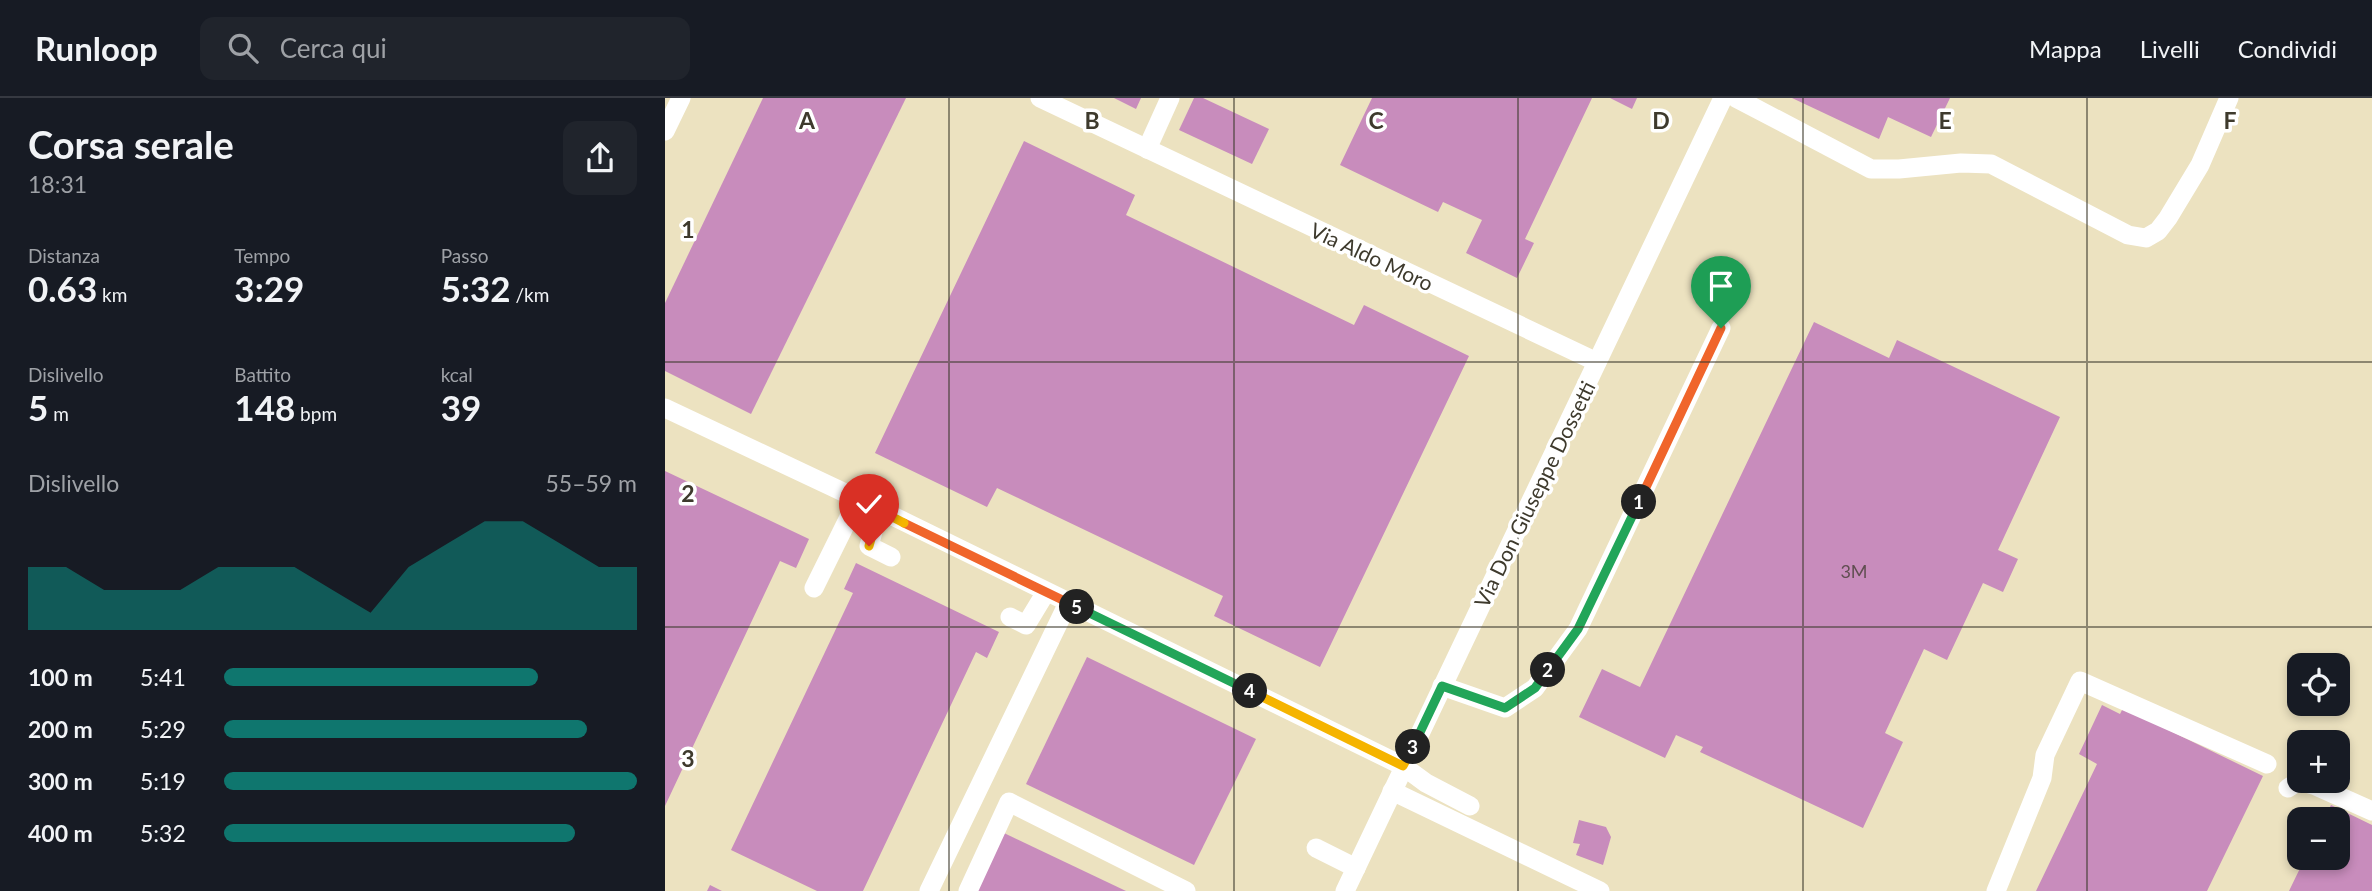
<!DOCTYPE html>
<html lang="it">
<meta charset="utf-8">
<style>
body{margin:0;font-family:Lato,sans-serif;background:#20242c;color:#f1f3f6;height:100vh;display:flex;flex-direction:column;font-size:26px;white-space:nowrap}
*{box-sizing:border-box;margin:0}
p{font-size:23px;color:#9ea1a6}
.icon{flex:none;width:38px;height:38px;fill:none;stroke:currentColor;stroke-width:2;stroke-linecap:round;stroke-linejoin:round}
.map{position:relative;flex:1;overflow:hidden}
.sheet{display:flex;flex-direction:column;background:#171b24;width:665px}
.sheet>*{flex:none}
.controls{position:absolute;left:1622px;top:555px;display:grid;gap:14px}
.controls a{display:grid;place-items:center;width:63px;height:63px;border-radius:14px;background:#171b24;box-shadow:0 4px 10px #0003;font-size:35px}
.pin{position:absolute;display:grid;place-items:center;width:60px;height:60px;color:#fff;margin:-72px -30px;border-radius:50% 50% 50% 0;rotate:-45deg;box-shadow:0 0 7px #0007}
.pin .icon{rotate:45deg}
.km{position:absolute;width:35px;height:35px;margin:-18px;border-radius:50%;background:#222;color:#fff;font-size:19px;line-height:35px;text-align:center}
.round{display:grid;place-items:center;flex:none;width:74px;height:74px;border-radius:14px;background:#20242c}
.headline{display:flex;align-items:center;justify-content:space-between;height:119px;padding:0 28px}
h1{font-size:38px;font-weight:700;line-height:52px}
.figures{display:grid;grid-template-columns:repeat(3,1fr);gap:10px;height:119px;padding:7px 28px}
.figures div{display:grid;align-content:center}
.figures b{font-size:35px;font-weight:700}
.figures small{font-size:19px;font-weight:400}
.figures p{font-size:19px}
.chart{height:196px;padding:14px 28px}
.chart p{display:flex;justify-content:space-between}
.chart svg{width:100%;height:126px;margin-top:7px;fill:#0f766e;opacity:.7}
ul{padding:0 28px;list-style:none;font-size:23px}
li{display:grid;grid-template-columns:112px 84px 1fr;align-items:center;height:52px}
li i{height:18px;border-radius:9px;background:#0f766e}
header{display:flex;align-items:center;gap:42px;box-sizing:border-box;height:98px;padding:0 35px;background:#171b24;border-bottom:2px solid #363941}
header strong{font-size:33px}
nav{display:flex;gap:38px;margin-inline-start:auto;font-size:24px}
.search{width:490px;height:63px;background:#20242c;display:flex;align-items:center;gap:18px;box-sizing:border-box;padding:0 24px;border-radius:14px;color:#9ea1a6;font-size:26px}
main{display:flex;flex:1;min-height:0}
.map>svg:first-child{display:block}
.building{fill:#c88cbc}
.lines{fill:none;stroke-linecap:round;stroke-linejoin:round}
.minor{stroke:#fff;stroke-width:19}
.split-1-casing{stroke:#fff;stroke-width:14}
.split-2-casing{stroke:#fff;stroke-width:14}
.split-3-casing{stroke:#fff;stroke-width:14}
.split-4-casing{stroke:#fff;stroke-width:14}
.split-5-casing{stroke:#fff;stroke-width:14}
.split-6-casing{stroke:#fff;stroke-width:14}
.split-7-casing{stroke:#fff;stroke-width:14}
.split-1{stroke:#f0652b;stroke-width:9}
.split-2{stroke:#22a559;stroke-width:9}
.split-3{stroke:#22a559;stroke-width:9}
.split-4{stroke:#f5b400;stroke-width:9}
.split-5{stroke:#22a559;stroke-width:9}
.split-6{stroke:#f0652b;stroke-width:9}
.split-7{stroke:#f5b400;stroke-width:9}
.grid{fill:none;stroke:#3e3a2d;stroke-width:2;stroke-opacity:0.55}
.labels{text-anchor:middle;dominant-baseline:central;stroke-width:7;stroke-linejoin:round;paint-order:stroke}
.number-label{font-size:18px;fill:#604e51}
.street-label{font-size:21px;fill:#3e3a2d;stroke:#fff}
.grid-label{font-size:23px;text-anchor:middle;font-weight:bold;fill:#3e3a2d;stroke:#fff;stroke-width:7;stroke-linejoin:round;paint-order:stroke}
</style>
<header>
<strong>Runloop</strong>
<div class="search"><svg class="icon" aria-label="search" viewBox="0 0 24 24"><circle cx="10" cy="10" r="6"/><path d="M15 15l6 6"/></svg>Cerca qui</div>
<nav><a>Mappa</a><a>Livelli</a><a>Condividi</a></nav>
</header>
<main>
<section class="sheet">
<div class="headline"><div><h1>Corsa serale</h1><p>18:31</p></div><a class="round"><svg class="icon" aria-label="share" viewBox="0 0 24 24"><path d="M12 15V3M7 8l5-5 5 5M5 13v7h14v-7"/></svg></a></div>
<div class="figures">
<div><p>Distanza</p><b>0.63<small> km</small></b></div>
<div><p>Tempo</p><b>3:29</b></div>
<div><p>Passo</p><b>5:32<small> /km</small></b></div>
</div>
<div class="figures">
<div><p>Dislivello</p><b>5<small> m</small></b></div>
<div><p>Battito</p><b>148<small> bpm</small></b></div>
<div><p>kcal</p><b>39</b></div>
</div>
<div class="chart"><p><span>Dislivello</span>55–59 m</p>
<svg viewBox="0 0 160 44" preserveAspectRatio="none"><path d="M0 44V22L10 22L20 30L30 30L40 30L50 22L60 22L70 22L80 30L90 38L100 22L110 14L120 6L130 6L140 14L150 22L160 22V44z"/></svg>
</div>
<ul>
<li><b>100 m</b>5:41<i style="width:76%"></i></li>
<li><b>200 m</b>5:29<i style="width:88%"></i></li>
<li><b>300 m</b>5:19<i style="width:100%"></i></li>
<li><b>400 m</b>5:32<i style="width:85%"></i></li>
</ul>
</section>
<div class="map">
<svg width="1707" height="793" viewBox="0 0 1707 793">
<rect width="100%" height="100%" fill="#ece2c0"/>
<g class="building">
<path d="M98,0H241L86,316L0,273V205Z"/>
<path d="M449,0H476L471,11Z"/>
<path d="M529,0H538L604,31L587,66L514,32Z"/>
<path d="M707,0H927L860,141L869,145L852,180L801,155L817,122L778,104L773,114L675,67Z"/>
<path d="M945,0H972L967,11Z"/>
<path d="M1127,0H1285L1266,39L1223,19L1214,41Z"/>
<path d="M359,43L470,97L461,117L689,227L699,207L804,258L655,569L549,518L558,498L332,390L322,409L210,355Z"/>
<path d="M1149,224L1224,260L1232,242L1395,319L1333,452L1353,461L1338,494L1318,485L1282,562L1259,551L1220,635L1238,644L1198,730L1035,654L1038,649L1011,637L1000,660L914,619L937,571L975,589Z"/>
<path d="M0,373L144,441L131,470L115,463L0,708Z"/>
<path d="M191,465L334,534L322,560L311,554L198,793H152L66,752L188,495L179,491Z"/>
<path d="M422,559L591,641L529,767L361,686Z"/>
<path d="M1437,607L1455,616L1458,610L1598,678L1542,793H1371L1432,666L1414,656Z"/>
<path d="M1666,707L1707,727V793H1624L1640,760H1673V721H1659Z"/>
<path d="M914,722L941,729L946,739L938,767L911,757L915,746L908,745Z"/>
<path d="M339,735L461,793H311Z"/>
<path d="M45,787L57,793H42Z"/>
</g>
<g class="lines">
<g class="minor">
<path d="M375,0L932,264"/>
<path d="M1071,0L1206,71H1234L1296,65L1326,66L1463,137L1481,140L1493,133L1503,120L1535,67L1564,0"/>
<path d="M0,33L16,0"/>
<path d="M482,51L505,0"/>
<path d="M0,310L193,401L738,668L761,685L805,708"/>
<path d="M214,412L204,448L226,459"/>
<path d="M149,490L193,401"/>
<path d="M345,519L361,527L381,494"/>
<path d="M777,588L840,610L870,590L913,531L1056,230"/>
<path d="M1623,690L1634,683L1651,688L1707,713"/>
<path d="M727,693L935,793"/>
<path d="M651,750L691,770"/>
<path d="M264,793L403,505"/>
<path d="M303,793L344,704L521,793"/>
<path d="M680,793L1058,0"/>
<path d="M1331,793L1377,680L1380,657L1415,583L1602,666"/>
</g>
</g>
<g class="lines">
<defs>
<path id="split-1" d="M974,404L1056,230"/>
<path id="split-2" d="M883,572L913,531L974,404"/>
<path id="split-3" d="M748,649L777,588L840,610L870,590L883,572"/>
<path id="split-4" d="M585,593L738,668L748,649"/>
<path id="split-5" d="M412,509L585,593"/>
<path id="split-6" d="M239,425L412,509"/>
<path id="split-7" d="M204,448L214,412L239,425"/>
</defs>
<use href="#split-1" class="split-1-casing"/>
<use href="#split-2" class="split-2-casing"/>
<use href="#split-3" class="split-3-casing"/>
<use href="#split-4" class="split-4-casing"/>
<use href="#split-5" class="split-5-casing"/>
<use href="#split-6" class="split-6-casing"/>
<use href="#split-7" class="split-7-casing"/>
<use href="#split-1" class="split-1"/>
<use href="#split-2" class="split-2"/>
<use href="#split-3" class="split-3"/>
<use href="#split-4" class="split-4"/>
<use href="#split-5" class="split-5"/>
<use href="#split-6" class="split-6"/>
<use href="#split-7" class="split-7"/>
</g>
<path class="grid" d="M284,0V793M569,0V793M853,0V793M1138,0V793M1422,0V793M0,264H1707M0,529H1707"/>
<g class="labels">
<g class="number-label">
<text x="1189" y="473">3M</text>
</g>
<g class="street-label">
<text transform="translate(707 158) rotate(25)">Via Aldo Moro</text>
<text transform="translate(869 396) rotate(-64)">Via Don Giuseppe Dossetti</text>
</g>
</g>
<g class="grid-label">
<text x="142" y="31">A</text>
<text x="427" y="31">B</text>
<text x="711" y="31">C</text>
<text x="996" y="31">D</text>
<text x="1280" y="31">E</text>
<text x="1565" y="31">F</text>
<text x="23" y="140">1</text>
<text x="23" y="404">2</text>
<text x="23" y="669">3</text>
</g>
</svg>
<div class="controls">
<a><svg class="icon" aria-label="locate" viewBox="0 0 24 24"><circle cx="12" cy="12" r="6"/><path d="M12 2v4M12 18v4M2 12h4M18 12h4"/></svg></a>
<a>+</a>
<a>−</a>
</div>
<div class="pin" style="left:1056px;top:230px;background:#1e9e55"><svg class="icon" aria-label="arrive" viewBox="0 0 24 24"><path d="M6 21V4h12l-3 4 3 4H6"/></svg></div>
<div class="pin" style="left:204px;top:448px;background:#d93025"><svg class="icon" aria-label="check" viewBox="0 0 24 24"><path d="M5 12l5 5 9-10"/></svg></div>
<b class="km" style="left:974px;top:404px">1</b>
<b class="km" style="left:883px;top:572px">2</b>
<b class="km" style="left:748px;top:649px">3</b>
<b class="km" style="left:585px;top:593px">4</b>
<b class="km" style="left:412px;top:509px">5</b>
</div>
</main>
